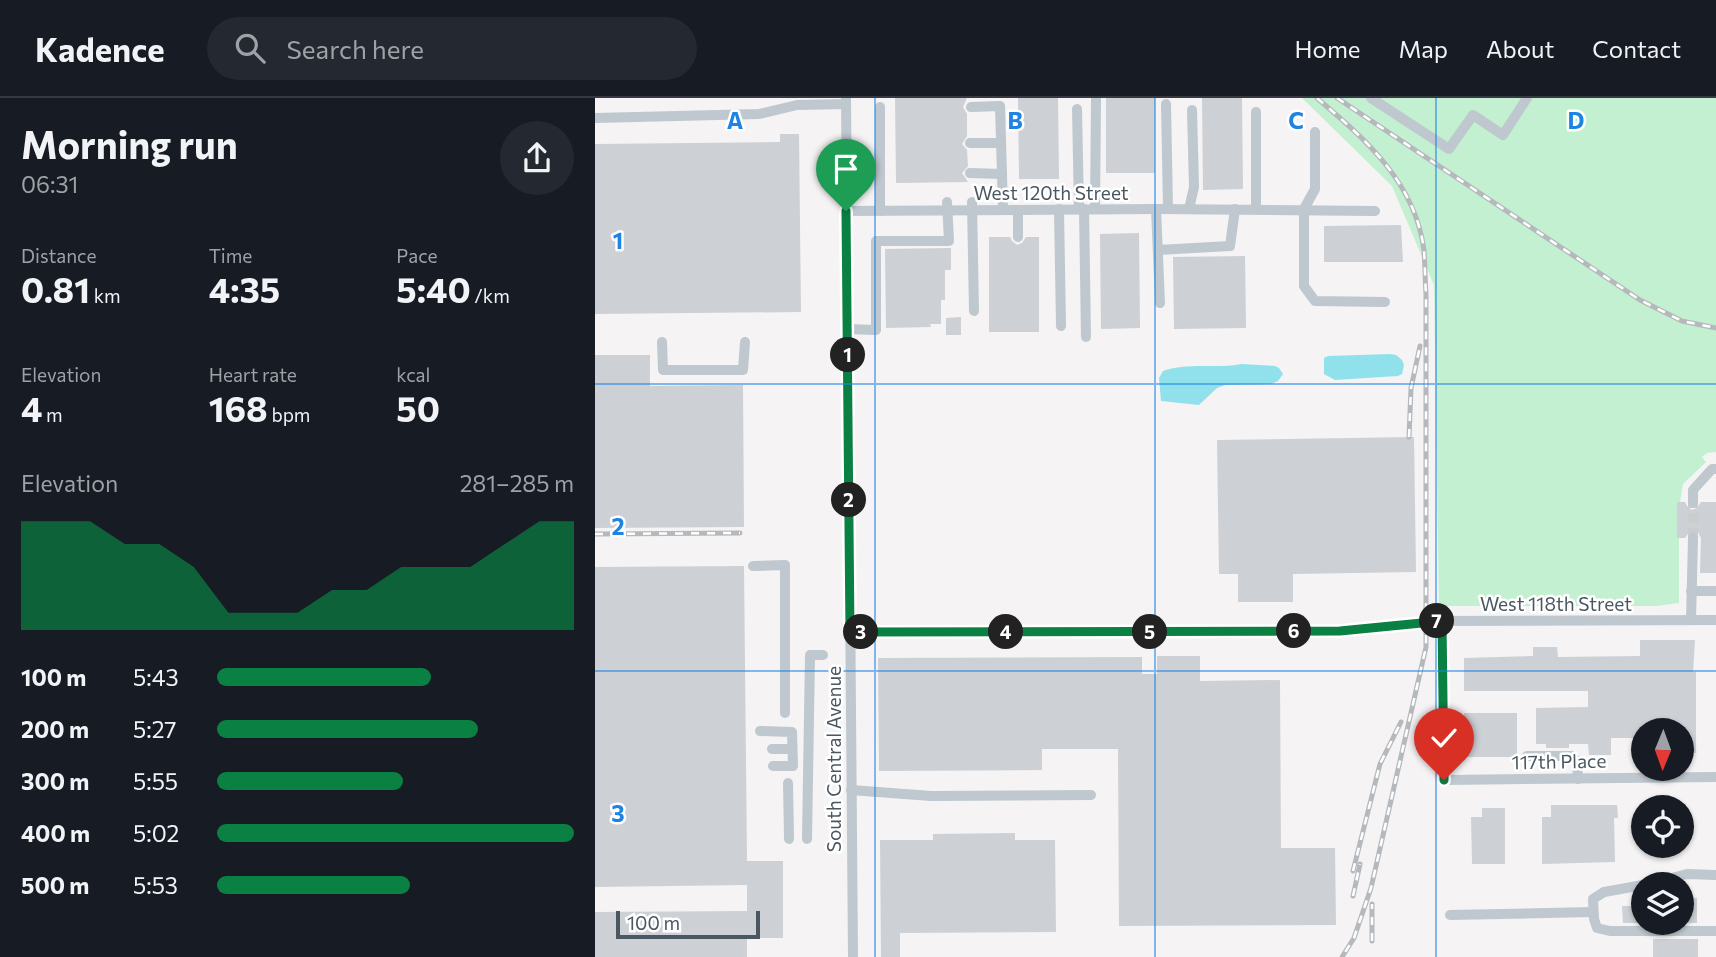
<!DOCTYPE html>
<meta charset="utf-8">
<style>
body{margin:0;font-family:Commissioner,sans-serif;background:#242831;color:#f1f3f6;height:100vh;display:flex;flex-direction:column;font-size:26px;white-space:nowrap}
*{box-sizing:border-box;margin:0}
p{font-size:23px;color:#9ea1a6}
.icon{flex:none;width:38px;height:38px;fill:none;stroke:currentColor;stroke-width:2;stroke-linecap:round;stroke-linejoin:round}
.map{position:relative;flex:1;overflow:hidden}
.panel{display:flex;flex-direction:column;background:#171b24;width:595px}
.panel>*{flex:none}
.needle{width:46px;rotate:181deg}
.controls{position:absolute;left:1036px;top:620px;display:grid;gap:14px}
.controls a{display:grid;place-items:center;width:63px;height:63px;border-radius:50%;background:#171b24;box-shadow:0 2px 5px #0004;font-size:35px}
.scale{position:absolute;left:21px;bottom:18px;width:144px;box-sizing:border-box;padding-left:7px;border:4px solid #4a5760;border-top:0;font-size:19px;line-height:24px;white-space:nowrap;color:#4a5760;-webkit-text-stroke:5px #fff;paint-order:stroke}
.pin{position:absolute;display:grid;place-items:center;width:60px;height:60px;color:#fff;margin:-72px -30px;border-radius:50% 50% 50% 0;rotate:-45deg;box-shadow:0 0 7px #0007}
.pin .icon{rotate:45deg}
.km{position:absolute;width:35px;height:35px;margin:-18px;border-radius:50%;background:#222;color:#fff;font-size:19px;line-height:35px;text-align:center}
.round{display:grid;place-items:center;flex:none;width:74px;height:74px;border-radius:37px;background:#242831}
.overview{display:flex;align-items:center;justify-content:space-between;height:119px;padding:0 21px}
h1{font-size:38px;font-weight:700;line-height:52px}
.metrics{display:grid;grid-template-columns:repeat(3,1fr);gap:10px;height:119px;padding:7px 21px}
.metrics div{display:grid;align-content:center}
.metrics b{font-size:35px;font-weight:700}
.metrics small{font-size:19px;font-weight:400}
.metrics p{font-size:19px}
.chart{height:196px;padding:14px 21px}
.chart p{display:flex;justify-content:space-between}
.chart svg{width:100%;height:126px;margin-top:7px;fill:#0b8043;opacity:.7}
ul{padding:0 21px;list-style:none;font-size:23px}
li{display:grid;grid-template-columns:112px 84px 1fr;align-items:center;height:52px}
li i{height:18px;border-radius:9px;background:#0b8043}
header{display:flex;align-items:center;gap:42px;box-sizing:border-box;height:98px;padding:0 35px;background:#171b24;border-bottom:2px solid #363941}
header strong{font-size:33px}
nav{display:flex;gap:38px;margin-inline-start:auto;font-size:24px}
.search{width:490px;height:63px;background:#242831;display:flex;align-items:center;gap:18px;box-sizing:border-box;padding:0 24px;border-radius:38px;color:#9ea1a6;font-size:26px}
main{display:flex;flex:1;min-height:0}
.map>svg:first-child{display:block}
.green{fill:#c3f0d1}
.water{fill:#91e1ec}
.building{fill:#cdd0d5}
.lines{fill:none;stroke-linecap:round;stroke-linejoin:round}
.minor-tunnel{stroke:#caccce;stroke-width:10;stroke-dasharray:10 5;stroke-linecap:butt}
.minor{stroke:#bec8ce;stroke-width:10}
.rail-casing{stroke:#b5b8bc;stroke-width:5}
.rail{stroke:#fff;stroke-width:2.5;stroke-dasharray:8;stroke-linecap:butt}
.route-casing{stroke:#fff;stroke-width:14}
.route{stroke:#0b8043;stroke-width:9}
.grid{fill:none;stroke:#1d84e4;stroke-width:2;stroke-opacity:0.55}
.labels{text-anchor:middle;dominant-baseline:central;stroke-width:5;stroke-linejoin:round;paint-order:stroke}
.street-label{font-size:19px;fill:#4a5760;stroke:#fff}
.grid-label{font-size:23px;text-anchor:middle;font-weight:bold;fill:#1d84e4;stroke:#fff;stroke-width:5;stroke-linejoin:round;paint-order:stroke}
</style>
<header>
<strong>Kadence</strong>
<div class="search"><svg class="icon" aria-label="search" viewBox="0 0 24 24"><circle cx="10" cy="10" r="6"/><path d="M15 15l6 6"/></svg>Search here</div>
<nav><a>Home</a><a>Map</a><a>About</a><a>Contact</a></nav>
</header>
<main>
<section class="panel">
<div class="overview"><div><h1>Morning run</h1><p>06:31</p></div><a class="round"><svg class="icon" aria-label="share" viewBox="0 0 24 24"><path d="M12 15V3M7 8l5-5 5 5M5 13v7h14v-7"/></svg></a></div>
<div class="metrics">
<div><p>Distance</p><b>0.81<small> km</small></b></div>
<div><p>Time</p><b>4:35</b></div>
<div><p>Pace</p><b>5:40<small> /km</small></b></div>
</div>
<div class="metrics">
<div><p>Elevation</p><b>4<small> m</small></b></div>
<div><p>Heart rate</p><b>168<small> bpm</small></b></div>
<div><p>kcal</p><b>50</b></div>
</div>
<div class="chart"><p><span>Elevation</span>281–285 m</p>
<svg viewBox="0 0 160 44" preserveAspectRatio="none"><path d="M0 44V6L10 6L20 6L30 14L40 14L50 22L60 38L70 38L80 38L90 30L100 30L110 22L120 22L130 22L140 14L150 6L160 6V44z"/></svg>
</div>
<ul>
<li><b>100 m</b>5:43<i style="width:60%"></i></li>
<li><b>200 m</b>5:27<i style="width:73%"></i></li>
<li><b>300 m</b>5:55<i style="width:52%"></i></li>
<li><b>400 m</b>5:02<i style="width:100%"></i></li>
<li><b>500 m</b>5:53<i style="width:54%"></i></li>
</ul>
</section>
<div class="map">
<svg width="1121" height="859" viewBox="0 0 1121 859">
<rect width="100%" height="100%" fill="#f5f3f3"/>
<path class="green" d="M707,0H1121V354L1112,355L1107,359L1111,364L1088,386L1085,404H1082V439L1084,440V505L1061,508H844L839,187L797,88Z"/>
<g class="water">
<path d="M795,256L801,257L807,262L809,267L807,276L803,278L740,282L729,276V260L733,258Z"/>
<path d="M647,266L680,268L684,270L688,276L683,283L676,286L630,287L622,290L604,307L566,303L564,280L568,273C593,264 622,271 647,266Z"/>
</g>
<g class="building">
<path d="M300,0H372L368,9L372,16V38L367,46L372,52L373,68L367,75L373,84L301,85Z"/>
<path d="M423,0H463L464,81H424Z"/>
<rect x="511" y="0" width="49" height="75"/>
<path d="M607,0H647L648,91L608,92Z"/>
<path d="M185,36H204L206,214L0,216V46L185,44Z"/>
<path d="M806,127L808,164H729V128Z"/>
<path d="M544,135L545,230L506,231L505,136Z"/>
<path d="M394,139H415L417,143L422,147L427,145L431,139H444V234H394Z"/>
<path d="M356,150V172H350V202H346V226H335L336,229L291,230L290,151Z"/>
<path d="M650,158L651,230L579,231L578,159Z"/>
<path d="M366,219V237H351V220Z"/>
<path d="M0,257H55V288L148,287L149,429L0,430Z"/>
<path d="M819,339L821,474L698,476V504H643V476H624L622,342Z"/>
<path d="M1082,404H1090L1092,408L1097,412L1102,410L1106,404H1121V475H1105L1106,440L1103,434L1095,433L1090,440H1082Z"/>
<path d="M149,468L152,763H188V840H152V859H0V814L152,813V787L0,789V469Z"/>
<path d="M1045,542H1100L1098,574H1101V655H1087V632H1048V657H1039V640H1016V657H994L993,646H974V650H951V646H941V610L993,609V593H869V560L938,558V549H962L963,559L1045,558Z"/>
<path d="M562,558H605V583L685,582L686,750H740L741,827L524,828L523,651H447V672L284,673L283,560L547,559V576H562Z"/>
<rect x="869" y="615" width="53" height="44"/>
<path d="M956,707H1022L1023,720H1019L1020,764L947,766V719H956Z"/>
<path d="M887,710H910V766H877L876,719H887Z"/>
<path d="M420,735V742H460L461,834L305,835V859H286L285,742H338V736Z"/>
<path d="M1090,800H1102V825H1087V804H1090Z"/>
<path d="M1027,808H1048V825H1028Z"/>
<rect x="1058" y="841" width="45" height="18"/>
</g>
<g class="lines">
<path class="minor-tunnel" d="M1098,440V404"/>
<g class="minor">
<path d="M251,0L258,859"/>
<path d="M776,0L854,51L878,17L908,37L932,0"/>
<path d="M571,6L573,111"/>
<path d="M285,9V113"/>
<path d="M376,9L405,8L408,112"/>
<path d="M482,11L484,111"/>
<path d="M661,14V111"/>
<path d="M0,20L164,16L202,7L251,6"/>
<path d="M720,34V91L709,111V188L720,203L790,204"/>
<path d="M375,45H406"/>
<path d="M375,75L407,76"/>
<path d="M377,104L379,213"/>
<path d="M464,111L466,228"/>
<path d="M489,111L491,239"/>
<path d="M500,111L501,2"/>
<path d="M561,111L565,205"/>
<path d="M594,111L599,89L597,12"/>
<path d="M423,112V139"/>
<path d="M252,113L561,111L780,113"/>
<path d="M563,152L635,148L640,111"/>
<path d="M252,231L281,232V143H354L352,104"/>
<path d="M67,244L68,272H148L150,244"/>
<path d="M1098,404V392L1117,371H1121"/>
<path d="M158,468L190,467V615"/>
<path d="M1096,493H1121"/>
<path d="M1096,522L1098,440"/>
<path d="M847,523L849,682L1121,679"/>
<path d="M255,534L745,533L833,523L1121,522"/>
<path d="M165,633L197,634L198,668H178"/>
<path d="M177,651H197"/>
<path d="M932,658H977L982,664L983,681"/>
<path d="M193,685L194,741"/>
<path d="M256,692L336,698L496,697"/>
<path d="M212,741L215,557H228"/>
<path d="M1054,786L1092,776L1121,777"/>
<path d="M1048,787L1009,794L998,801L999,821L1002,830L1015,833H1121"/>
<path d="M855,817L998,814"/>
</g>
<defs>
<g id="rail">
<path d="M722,0C771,42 820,84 829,152C830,167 830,182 831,196V549L776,790L759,840L747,859"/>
<path d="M742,0L1045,202L1087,223L1121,230"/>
<path d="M814,339L816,290L825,248"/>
<path d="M0,436L145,435"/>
<path d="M758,773L785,666L806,624"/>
<path d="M758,798L765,766"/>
<path d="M777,843V806"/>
</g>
</defs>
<use href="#rail" class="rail-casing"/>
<use href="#rail" class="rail"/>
</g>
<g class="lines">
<defs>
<path id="route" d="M251,113L255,534L745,533L847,523L849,682"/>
</defs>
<use href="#route" class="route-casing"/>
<use href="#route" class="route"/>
</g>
<path class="grid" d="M280,0V859M560,0V859M841,0V859M0,286H1121M0,573H1121"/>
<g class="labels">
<g class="street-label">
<text x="456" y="94">West 120th Street</text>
<text x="961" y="505">West 118th Street</text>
<text transform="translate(238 661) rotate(-90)">South Central Avenue</text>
<text transform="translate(964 663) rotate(-1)">117th Place</text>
</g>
</g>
<g class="grid-label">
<text x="140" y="31">A</text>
<text x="420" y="31">B</text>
<text x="701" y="31">C</text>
<text x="981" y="31">D</text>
<text x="23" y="151">1</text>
<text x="23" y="437">2</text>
<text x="23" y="724">3</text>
</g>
</svg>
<div class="controls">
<a><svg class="needle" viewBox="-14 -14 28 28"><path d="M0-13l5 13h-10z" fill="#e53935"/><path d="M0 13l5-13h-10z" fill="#9ea1a6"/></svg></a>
<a><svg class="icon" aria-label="locate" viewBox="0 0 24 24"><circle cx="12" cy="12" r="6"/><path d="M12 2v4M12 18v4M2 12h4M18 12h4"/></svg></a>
<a><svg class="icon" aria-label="layers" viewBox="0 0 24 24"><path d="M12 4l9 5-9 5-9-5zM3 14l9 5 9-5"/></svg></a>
</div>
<div class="scale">100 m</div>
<div class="pin" style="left:251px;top:113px;background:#1e9e55"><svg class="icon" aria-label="arrive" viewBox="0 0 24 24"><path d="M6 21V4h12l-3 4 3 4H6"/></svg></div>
<div class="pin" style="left:849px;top:682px;background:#d93025"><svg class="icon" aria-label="check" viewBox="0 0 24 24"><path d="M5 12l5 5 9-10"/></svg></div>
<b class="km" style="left:253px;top:257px">1</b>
<b class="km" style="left:254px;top:402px">2</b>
<b class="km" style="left:266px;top:534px">3</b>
<b class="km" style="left:411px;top:534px">4</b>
<b class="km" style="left:555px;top:534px">5</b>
<b class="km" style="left:699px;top:533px">6</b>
<b class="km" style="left:842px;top:523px">7</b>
</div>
</main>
